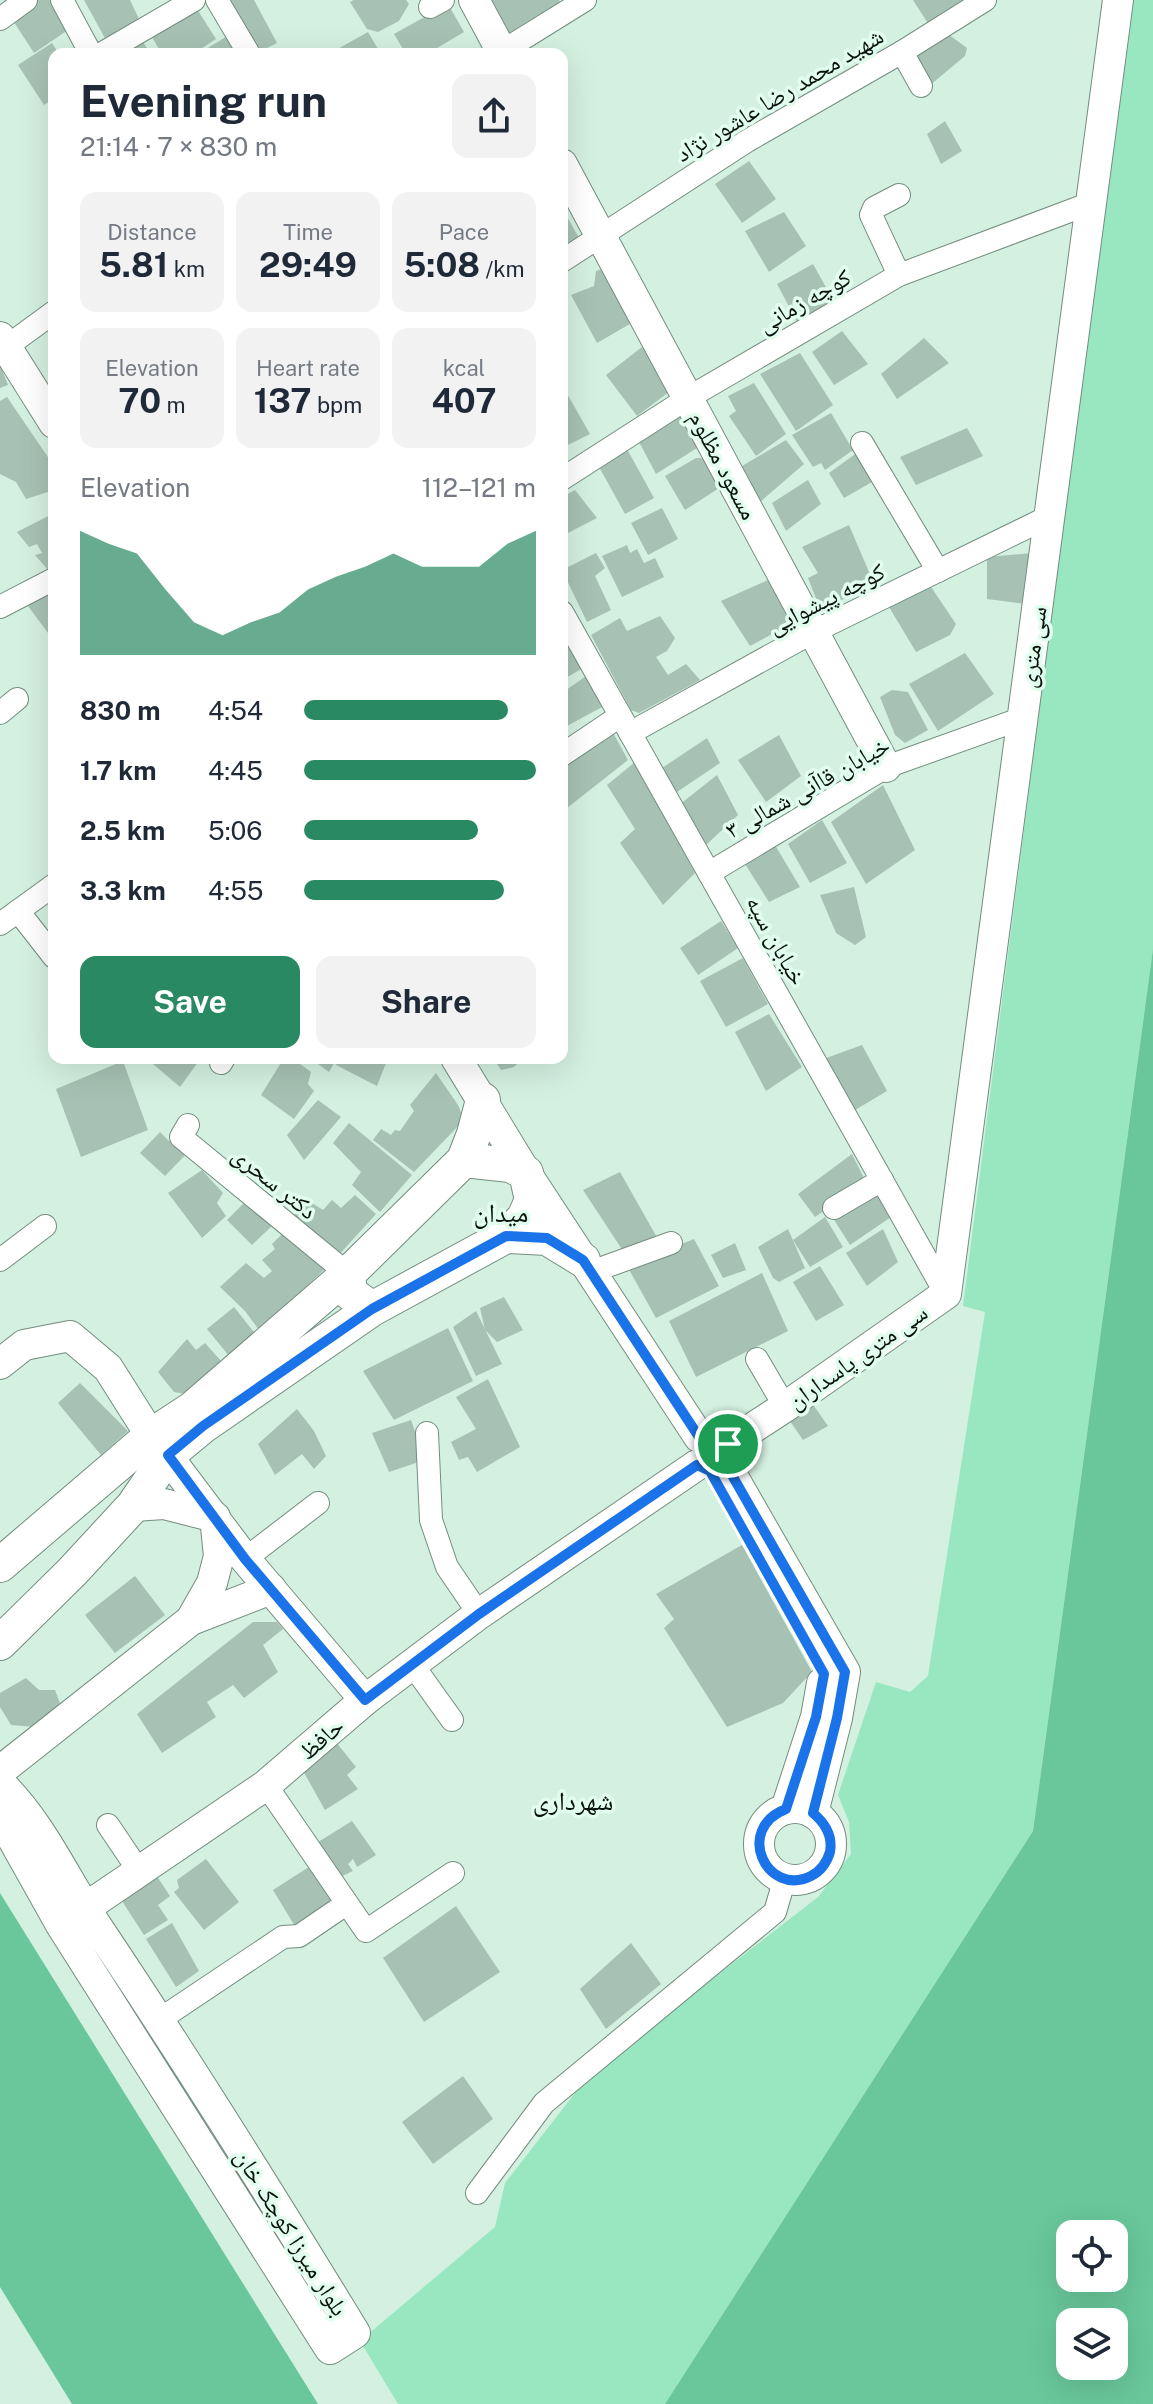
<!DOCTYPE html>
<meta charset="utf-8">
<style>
body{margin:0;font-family:"Public Sans","Noto Naskh Arabic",sans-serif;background:#f2f2f3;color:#1f2937;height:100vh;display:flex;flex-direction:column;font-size:30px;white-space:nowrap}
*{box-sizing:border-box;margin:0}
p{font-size:26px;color:#747a83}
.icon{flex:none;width:44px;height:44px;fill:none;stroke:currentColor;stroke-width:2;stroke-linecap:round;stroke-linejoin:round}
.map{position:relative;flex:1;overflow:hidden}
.side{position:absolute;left:48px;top:48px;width:520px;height:1016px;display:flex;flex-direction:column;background:#fff;border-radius:16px;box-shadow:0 8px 32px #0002}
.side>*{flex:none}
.fabs{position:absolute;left:1056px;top:2220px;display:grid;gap:16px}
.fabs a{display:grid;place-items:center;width:72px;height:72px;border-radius:16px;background:#fff;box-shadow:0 8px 32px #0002;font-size:40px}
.pin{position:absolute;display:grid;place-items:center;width:68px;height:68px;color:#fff;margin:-34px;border:4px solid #fff;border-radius:50%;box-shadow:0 2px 8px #0007}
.round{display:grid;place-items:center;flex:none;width:84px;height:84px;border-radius:16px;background:#f2f2f3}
.overview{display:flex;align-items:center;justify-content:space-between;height:136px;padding:0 32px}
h1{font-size:44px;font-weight:700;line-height:60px}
.metrics{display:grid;grid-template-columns:repeat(3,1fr);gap:12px;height:136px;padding:8px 32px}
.metrics div{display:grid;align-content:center;border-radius:16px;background:#f2f2f3;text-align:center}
.metrics b{font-size:34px;font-weight:700}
.metrics small{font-size:22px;font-weight:400}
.metrics p{font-size:22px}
.chart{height:224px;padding:16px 32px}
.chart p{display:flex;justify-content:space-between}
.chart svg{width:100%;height:144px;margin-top:8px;fill:#288962;opacity:.7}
.primary-button{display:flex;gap:16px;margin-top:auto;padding:16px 32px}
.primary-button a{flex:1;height:92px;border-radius:16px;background:#288962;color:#fff;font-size:32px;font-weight:700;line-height:92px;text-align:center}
.primary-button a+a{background:#f2f2f3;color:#1f2937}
ul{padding:0 32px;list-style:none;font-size:26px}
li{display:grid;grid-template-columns:128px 96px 1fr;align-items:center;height:60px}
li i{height:20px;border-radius:10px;background:#288962}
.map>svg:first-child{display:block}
.green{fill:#98e7c0}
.water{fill:#69c79b;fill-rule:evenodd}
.building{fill:#a7c2b4}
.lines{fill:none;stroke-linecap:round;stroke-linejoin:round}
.street-casing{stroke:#738d7f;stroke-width:24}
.secondary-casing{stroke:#738d7f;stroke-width:32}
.primary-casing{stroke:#738d7f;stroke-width:36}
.street{stroke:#fff;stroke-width:22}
.secondary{stroke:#fff;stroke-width:30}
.primary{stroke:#fff;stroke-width:34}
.route-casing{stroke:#fff;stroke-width:16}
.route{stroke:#1a73e8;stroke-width:10}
.labels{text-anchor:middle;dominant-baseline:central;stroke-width:7;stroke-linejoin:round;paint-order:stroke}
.street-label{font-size:24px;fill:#09120d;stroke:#e1fdee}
.neighbourhood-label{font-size:26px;fill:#09120d;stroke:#e1fdee}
</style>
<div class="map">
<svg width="1153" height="2404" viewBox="0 0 1153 2404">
<rect width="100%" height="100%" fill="#d4f0e1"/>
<path class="green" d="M1130,0H1153V949L1033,1831L665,2404H398L360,2341L495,2227L505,2183L589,2075L818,1897L851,1854L849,1822L838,1795L876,1682L910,1692L928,1676L985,1312L963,1306Z"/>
<g class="water">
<path d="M1153,949V2404H665L1033,1831ZM1070,2234H1114V2278H1070ZM1070,2322H1114V2366H1070Z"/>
<path d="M0,1893L318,2404H72L0,2287Z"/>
</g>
<g class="building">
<path d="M39,0H56L74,26L34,53L12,19Z"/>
<path d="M84,0H130L139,19L106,40Z"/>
<path d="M225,0H254L277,43L255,54Z"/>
<path d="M354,0H406L409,4L399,21L378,32L367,29L350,2Z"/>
<path d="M486,0H559L562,6L507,38Z"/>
<path d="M913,0H970L929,25Z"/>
<path d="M448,4L464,32L427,54H406L394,34Z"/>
<path d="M197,9L216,39L193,54H162L152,37Z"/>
<path d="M368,32L381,54H336L334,51Z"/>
<path d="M948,34L967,48L965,56L929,86L912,59Z"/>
<path d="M229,35L241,54H198Z"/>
<path d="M143,42L151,54H124Z"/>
<path d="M52,43L59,54H54V99L44,105L18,65Z"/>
<path d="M945,121L962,151L941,164L927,134Z"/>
<path d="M749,161L776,199L742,223L715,184Z"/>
<path d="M562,208L582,243L562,252Z"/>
<path d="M784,212L806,246L769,272L745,231Z"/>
<path d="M813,264L837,307L800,327L777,284Z"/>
<path d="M611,266L635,321L597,343L571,295L594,286L596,271Z"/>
<path d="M842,331L868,364L834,385L812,352Z"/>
<path d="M924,338L949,363L897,399L881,374Z"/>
<path d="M642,347L662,374L658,377L669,392L637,416L606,375Z"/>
<path d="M800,353L833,405L796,431L760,374Z"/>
<path d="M0,364L8,385L0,388Z"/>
<path d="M754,383L786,434L756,456L729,416L736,411L728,396Z"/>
<path d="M562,385L590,434L562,448Z"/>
<path d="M7,397L54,466V490L26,499L16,482L0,474V401Z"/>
<path d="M681,411L708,441L656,474L638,440Z"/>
<path d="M831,413L853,450L825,470L821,463L813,467L792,435Z"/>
<path d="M967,428L983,456L916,485L900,457Z"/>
<path d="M786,440L804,464L760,502L742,466Z"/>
<path d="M627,449L654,498L625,514L598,465Z"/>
<path d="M858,452L872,482L844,498L829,473Z"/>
<path d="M696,458H711L724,485L685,510L665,476Z"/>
<path d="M808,480L821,504L786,531L772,503Z"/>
<path d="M575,490L597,518L562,536V497Z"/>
<path d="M662,508L678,539L648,555L631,523Z"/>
<path d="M54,513V566L48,570L35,555L42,553L37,544L29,547L17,532Z"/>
<path d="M849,525L875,586L820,609L808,578L818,573L802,547Z"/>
<path d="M627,545L630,553L637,549L644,563L655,558L664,577L622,597L602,556Z"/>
<path d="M596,553L605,568L595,576L611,610L587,622L562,570Z"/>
<path d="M1032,553L1027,604L987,599V557Z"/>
<path d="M768,580L791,624L750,646L721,601Z"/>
<path d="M929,584L956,624L950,635L916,652L889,607Z"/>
<path d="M54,587V641L25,602Z"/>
<path d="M660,616L675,638L667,651L656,657L668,675L686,664L700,680L639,713L631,710L591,635L620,618L627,631Z"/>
<path d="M562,632L585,667L562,680Z"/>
<path d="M965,653L994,694L938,731L909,684Z"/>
<path d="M586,676L606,705L565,727L562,719V693Z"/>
<path d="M892,690L908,692L928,730L905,743L895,735L880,697Z"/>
<path d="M611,729L628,760L562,812V764Z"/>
<path d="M779,735L801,776L766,802L738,760Z"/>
<path d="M707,738L720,763L674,794L659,770Z"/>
<path d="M635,762L695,873L663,905L620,843L635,829L607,785Z"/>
<path d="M717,775L738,815L706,845L679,805Z"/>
<path d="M883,785L915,850L866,884L831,822Z"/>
<path d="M822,820L847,863L810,883L788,844Z"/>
<path d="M775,845L800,887L769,902L745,864Z"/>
<path d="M854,887L866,937L855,945L836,933L820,895Z"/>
<path d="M721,921L738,948L698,975L680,948Z"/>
<path d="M743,958L768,1004L726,1027L700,981Z"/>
<path d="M769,1014L802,1067L766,1091L735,1032Z"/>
<path d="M862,1045L887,1091L850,1113L818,1061Z"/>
<path d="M146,1058H201L180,1087Z"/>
<path d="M284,1058H292L311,1072L308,1084L314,1091L294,1119L261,1095Z"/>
<path d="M310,1058H337L329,1072Z"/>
<path d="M339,1058H388L377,1086L336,1065Z"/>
<path d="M493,1058H523L514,1067L501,1070Z"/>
<path d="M123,1061L148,1130L81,1157L56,1089Z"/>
<path d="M436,1073L458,1105L464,1120L414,1172L373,1140L381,1129L391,1135L395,1130L400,1131L414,1111L410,1105Z"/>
<path d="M318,1100L341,1117L304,1160L287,1135Z"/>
<path d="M349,1123L412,1175L380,1212L352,1185L361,1172L333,1143Z"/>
<path d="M160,1132L169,1141L175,1135L190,1150L165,1176L140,1153Z"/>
<path d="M852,1154L866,1182L815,1217L798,1194Z"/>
<path d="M202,1170L223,1193L217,1203L226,1216L202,1238L168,1193Z"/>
<path d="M620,1172L659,1241L625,1254L583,1190Z"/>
<path d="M876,1190L891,1217L850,1245L831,1215Z"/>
<path d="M355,1195L376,1214L337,1257L290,1220L307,1200L323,1210L332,1200L341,1208Z"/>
<path d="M249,1198L274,1224L252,1245L227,1220Z"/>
<path d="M825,1217L843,1247L810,1267L793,1240Z"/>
<path d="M788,1229L805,1268L779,1282L773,1278L758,1247Z"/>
<path d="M883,1229L898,1262L867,1286L846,1253Z"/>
<path d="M285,1231L327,1267L288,1304L262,1334L245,1311L220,1287L246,1263L264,1278L272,1271L262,1260L275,1249L272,1244Z"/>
<path d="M694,1239L719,1286L656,1318L627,1266Z"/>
<path d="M735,1243L746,1270L723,1278L711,1255Z"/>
<path d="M820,1266L844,1305L816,1321L793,1282Z"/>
<path d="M762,1273L788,1331L696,1377L669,1321Z"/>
<path d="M504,1297L523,1330L497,1342L485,1330L480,1308Z"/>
<path d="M234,1307L261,1341L234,1362L207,1329Z"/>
<path d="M476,1311L502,1364L476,1376L453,1327Z"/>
<path d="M448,1328L473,1381L394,1420L363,1371Z"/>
<path d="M187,1339L196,1350L205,1343L230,1371L202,1397L174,1392L158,1372Z"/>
<path d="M488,1379L520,1447L477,1472L468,1457L459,1460L451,1442L476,1429L456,1397Z"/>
<path d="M80,1383L128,1431L101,1455L58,1403Z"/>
<path d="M814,1406L828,1426L803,1440L790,1421Z"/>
<path d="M297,1409L314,1431L326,1456L314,1469L302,1454L275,1475L258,1444Z"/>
<path d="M411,1420L425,1460L389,1472L372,1433Z"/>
<path d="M742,1545L812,1672L783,1703L727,1727L664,1628L674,1619L656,1594Z"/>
<path d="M135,1576L165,1615L115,1653L85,1615Z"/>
<path d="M253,1622H277L283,1629L263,1645L278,1672L244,1698L233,1685L207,1702L216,1717L162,1753L137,1714Z"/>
<path d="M26,1678L39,1690H55L60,1703L36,1727L11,1725L0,1707V1693Z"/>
<path d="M336,1742L356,1767L347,1775L358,1789L325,1810L302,1769Z"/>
<path d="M352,1821L376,1855L357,1867L353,1859L348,1864L353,1871L338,1878L315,1844Z"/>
<path d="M206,1859L239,1902L204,1930L174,1892L179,1888L177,1880Z"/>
<path d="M312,1865L332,1895L326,1908L296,1928L273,1890Z"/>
<path d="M154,1872L170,1896L158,1905L168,1920L144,1935L120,1898Z"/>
<path d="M456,1906L500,1972L424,2022L383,1958Z"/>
<path d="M172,1923L199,1971L176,1987L146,1939Z"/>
<path d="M631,1943L661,1984L606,2029L580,1989Z"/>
<path d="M463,2076L493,2119L433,2164L402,2122Z"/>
</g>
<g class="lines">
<defs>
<g id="street">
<path d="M62,0L91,54"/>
<path d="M217,0L249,54"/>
<path d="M430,7L443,0"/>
<path d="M0,19L26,0"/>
<path d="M902,52L921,86"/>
<path d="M101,54L194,0"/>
<path d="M498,54L585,0"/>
<path d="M562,261L747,141L902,52L985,0"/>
<path d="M899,275L871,215L874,208L899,195"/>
<path d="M6,347L54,312"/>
<path d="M862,443L938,571"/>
<path d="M562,479L688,398L899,275L1091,203"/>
<path d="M0,607L54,579"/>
<path d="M562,612L946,1294"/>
<path d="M0,713L17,699"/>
<path d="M630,733L813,632L1050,516"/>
<path d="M562,755L620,716"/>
<path d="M709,873L886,767L1023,718"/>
<path d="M18,911L54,957"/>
<path d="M0,924L54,885"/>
<path d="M221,1063L224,1058"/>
<path d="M188,1125L181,1137L348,1274"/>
<path d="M834,1208L882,1180"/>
<path d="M0,1260L45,1226"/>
<path d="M591,1272L671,1243"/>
<path d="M757,1359L785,1407"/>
<path d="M427,1433L431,1520L447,1567L479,1614"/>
<path d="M245,1559L318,1503"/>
<path d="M412,1664L452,1720"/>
<path d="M266,1785L366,1931L453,1873"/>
<path d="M108,1825L139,1871"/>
<path d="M159,2020L283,1937L299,1936L346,1904"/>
<path d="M477,2193L544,2103L775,1912L785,1878"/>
</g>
<g id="secondary">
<path d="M474,0L503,54"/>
<path d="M562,164L886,767"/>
<path d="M0,337L54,423"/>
<path d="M456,1058L526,1173L699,1437"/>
<path d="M0,1364L24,1345L70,1336L108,1368L151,1436"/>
<path d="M153,1437L245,1559L365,1700"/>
<path d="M728,1444L785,1407L946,1294L1118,0"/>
<path d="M725,1463L845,1672L837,1718L813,1813"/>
<path d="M133,1506L164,1504L215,1517L219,1556L212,1583L191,1620"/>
<path d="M0,1771L191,1620L271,1589"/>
<path d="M0,1783C42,1824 66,1880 98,1928C187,2061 272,2197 355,2333L330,2349L61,1925L0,1816"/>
<circle cx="795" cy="1844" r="36"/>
<path d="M786,1809L816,1717L822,1683"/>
<path d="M69,1919L266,1785L365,1700L479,1614L697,1465"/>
</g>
<g id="primary">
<path d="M464,1160L474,1134L483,1100"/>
<path d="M506,1236L547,1238L583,1260"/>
<path d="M0,1565L151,1436L192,1409L348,1274"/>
<path d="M0,1643L72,1572L133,1506L168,1455L203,1426L372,1309L506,1236L524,1218L532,1200L526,1173L510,1165L464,1160L348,1274L350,1293L372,1309"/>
</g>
</defs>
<use href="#street" class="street-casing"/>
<use href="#secondary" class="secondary-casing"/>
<use href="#primary" class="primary-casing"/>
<use href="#street" class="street"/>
<use href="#secondary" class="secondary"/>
<use href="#primary" class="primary"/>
</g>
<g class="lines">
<defs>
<path id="route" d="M506,1236L547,1238L583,1260L699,1437L715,1433C727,1440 733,1450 725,1463L845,1672L837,1718L813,1813C825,1823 833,1835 830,1852C827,1862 821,1871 811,1876C767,1898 734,1829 786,1809L816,1717L824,1674L710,1471L697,1465L479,1614L365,1700L245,1559L168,1455L203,1426L372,1309Z"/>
</defs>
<use href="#route" class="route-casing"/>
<use href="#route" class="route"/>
</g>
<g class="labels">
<g class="street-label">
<text transform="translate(779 94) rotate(-31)">شهید محمد رضا عاشور نژاد</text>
<text transform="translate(804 300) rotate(-30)">کوچه زمانی</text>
<text transform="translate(724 465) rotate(62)">مسعود مظلوم</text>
<text transform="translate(826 598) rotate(-27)">کوچه پیشوایی</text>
<text transform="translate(1032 647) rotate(-82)">سی متری</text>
<text transform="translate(807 787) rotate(-29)">خیابان قاآنی شمالی ۳</text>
<text transform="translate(777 940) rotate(61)">خیابان سپه</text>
<text transform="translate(275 1182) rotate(39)">دکتر سحری</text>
<text transform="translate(857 1356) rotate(-35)">سی متری پاسداران</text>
<text transform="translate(321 1738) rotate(-41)">حافظ</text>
<text transform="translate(292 2232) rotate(58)">بلوار میرزا کوچک خان</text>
</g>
<g class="neighbourhood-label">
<text x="501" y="1212">میدان</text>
<text x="573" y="1800">شهرداری</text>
</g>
</g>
</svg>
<div class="fabs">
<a><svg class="icon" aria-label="locate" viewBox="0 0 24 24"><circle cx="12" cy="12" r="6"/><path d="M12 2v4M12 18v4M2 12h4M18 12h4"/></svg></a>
<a><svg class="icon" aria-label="layers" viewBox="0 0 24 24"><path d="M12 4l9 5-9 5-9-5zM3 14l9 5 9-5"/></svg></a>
</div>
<div class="pin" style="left:728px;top:1444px;background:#1e9e55"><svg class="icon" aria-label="arrive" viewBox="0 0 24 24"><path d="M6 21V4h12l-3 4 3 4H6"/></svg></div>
<section class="side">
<div class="overview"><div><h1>Evening run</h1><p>21:14 · 7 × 830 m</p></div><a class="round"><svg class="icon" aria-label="share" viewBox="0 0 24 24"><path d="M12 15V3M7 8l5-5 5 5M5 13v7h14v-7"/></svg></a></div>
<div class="metrics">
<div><p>Distance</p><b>5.81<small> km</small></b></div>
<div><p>Time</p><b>29:49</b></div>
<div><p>Pace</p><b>5:08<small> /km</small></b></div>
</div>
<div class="metrics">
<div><p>Elevation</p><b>70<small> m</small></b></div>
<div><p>Heart rate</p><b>137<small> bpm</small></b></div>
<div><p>kcal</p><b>407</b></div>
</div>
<div class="chart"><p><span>Elevation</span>112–121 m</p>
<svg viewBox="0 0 160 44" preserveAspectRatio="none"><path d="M0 44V6L10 10L20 13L30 24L40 34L50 38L60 34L70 31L80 24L90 20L100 17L110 13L120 17L130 17L140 17L150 10L160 6V44z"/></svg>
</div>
<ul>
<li><b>830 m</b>4:54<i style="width:88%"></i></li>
<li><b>1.7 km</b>4:45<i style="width:100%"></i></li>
<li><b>2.5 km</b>5:06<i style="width:75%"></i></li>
<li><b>3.3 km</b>4:55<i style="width:86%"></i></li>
</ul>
<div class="primary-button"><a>Save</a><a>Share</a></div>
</section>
</div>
